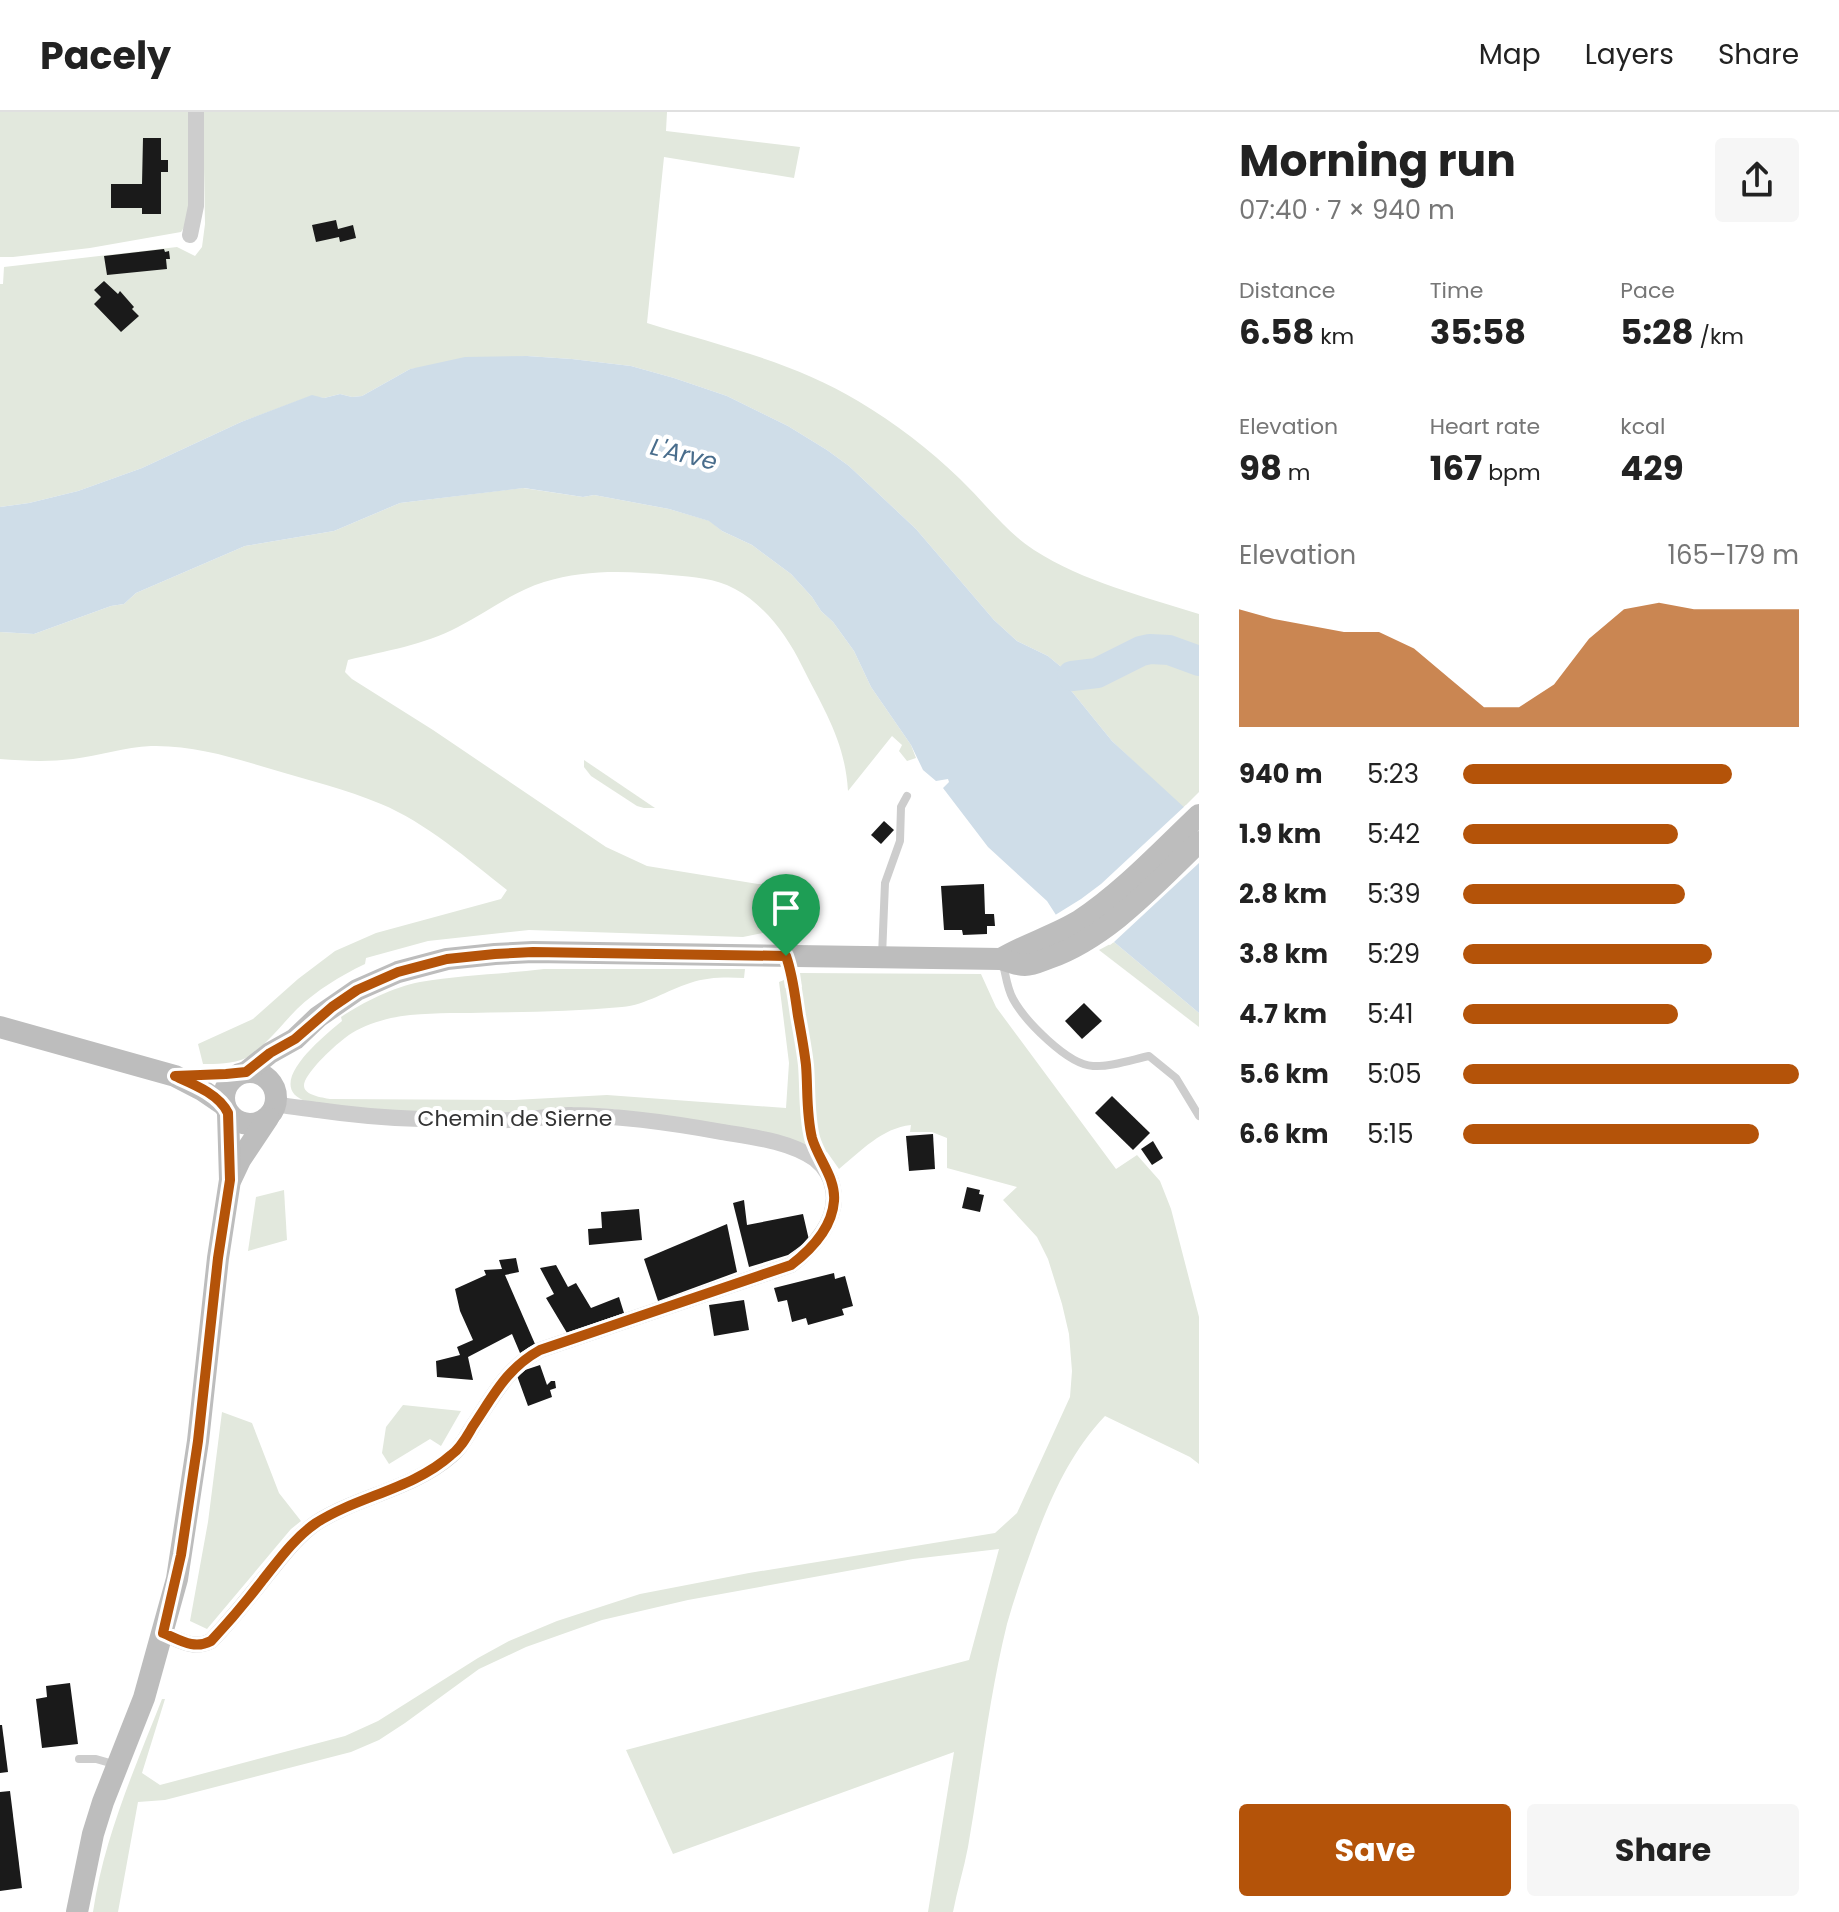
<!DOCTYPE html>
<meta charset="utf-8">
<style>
body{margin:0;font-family:Poppins,sans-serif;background:#f6f6f6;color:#222;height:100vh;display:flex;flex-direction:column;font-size:30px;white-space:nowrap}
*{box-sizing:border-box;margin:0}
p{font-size:26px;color:#767676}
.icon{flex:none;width:44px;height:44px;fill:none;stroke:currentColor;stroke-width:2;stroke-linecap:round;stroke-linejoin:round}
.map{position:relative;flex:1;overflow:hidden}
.drawer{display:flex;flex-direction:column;background:#fff;width:640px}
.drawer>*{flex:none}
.pin{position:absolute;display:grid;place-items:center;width:68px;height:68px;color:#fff;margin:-82px -34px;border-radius:50% 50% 50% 0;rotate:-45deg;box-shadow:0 0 8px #0007}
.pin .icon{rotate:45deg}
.round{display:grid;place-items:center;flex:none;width:84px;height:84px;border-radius:8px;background:#f6f6f6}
.headline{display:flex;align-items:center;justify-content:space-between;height:136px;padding:0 40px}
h1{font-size:44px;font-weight:700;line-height:60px}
.figures{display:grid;grid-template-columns:repeat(3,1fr);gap:12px;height:136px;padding:8px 40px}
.figures div{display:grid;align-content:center}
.figures b{font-size:34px;font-weight:700}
.figures small{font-size:22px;font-weight:400}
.figures p{font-size:22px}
.chart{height:224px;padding:16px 40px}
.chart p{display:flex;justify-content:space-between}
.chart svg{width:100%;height:144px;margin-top:8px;fill:#b45309;opacity:.7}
.action{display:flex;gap:16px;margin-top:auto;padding:16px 40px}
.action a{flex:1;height:92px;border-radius:8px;background:#b45309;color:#fff;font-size:32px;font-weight:700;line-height:92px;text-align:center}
.action a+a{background:#f6f6f6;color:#222}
ul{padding:0 40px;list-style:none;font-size:26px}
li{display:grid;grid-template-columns:128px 96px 1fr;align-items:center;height:60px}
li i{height:20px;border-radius:10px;background:#b45309}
header{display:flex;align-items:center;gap:48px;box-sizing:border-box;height:112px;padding:0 40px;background:#fff;border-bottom:2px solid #e0e0e0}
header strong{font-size:38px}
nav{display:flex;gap:44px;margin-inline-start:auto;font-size:28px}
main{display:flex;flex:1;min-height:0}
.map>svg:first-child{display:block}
.green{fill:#e2e8dd}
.water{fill:#cfdde8}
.pier{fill:#fff}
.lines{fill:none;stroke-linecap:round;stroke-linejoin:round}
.river{stroke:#cfdde8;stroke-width:30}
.building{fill:#1a1a1a}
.lane{stroke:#cdcdcd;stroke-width:8}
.street{stroke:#cdcdcd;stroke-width:16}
.secondary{stroke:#bdbdbd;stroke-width:22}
.route-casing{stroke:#fff;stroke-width:16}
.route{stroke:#b45309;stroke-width:10}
.labels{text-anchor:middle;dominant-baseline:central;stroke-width:8;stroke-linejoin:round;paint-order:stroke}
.street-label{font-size:22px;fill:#333;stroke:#fff}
.water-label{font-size:24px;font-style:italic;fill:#496d8c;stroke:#fff}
</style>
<header>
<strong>Pacely</strong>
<nav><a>Map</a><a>Layers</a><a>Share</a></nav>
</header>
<main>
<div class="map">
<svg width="1199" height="1800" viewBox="0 0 1199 1800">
<rect width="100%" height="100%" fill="#fff"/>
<g class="green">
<path d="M0,0H190L189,108L181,120L90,136L13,145H0Z"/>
<path d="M203,0H667L666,19L800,35L794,66L664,45L647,211C718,233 794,250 858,289C895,311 929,337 960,367C984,390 1006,420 1034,438C1084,470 1143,484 1199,502V680L1183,696L1112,629L1069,576L1072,564L1048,544L1017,529L994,508L916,417L849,354L827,338L788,314L727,284L674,266L631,254L572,247L527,244L410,257L362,284L352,285L340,282L324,286L311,284L241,310L142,356L78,379L29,391L0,395V172H3L4,155L177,135L195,144L202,135L205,112Z"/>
<path d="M523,376L583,385L594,383L669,397L710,409L722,419L752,433L791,462L812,485L821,499L833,510L854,539L871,575L911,633L916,646L907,649L899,639L902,633L892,624L848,679C845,629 824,598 802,554C788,525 765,493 735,477C715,466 694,465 671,463C628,459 586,457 544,470C512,480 487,500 458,515C424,533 385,539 348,548L345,560L352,567L433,618L606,735L647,754L758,772H785L775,791L773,819L743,825L529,818L428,829L366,846L365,852C340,864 317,878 297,897C284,910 261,939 246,946C233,952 216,952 203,952L198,932L253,907L298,867L335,839L376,821L501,787L507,778C469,748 425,710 381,692C346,677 307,668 271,657C231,645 193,633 151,634C125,635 99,644 73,647C49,650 24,649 0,647V520L34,522L111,494L124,492L136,481L245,434L334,419L400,391Z"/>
<path d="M584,648L655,696H644L637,694L591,664L584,655Z"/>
<path d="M1114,830L1199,901V915L1099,838Z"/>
<path d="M544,857H745L744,866C726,865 707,865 690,871C667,878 646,893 622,895C571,900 520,900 470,901C444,901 416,901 391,906C378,909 363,914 352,921C338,930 312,954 305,969C299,983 321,985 330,987L514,988L607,983L786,996L789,951L779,870L784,868L785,876L789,875L801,955L800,986L810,1037L613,997L570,996L499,1001L395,1000L308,990C260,975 324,924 342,909L341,905C363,890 394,875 420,870C461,863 503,862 544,857Z"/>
<path d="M800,861L981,862L996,895L1116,1057L1137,1043L1160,1069L1171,1097L1199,1205V1352L1190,1345L1105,1304C1072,1339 1053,1380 1036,1425C1026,1453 1015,1483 1007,1512C989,1585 981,1661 968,1735C964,1757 957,1778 953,1800H928L954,1640L673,1742L626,1638L969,1548L999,1437L913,1447L688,1488L602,1508L526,1535L479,1557L405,1611L379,1628L351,1640L165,1688L138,1690L118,1800H93C104,1725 135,1656 162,1587H165L142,1661L160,1673L345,1624L378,1609L478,1546L509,1529L557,1509L640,1482L749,1461L995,1421L1017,1401L1070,1285L1072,1259L1069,1222L1062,1192L1048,1147L1037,1125L1003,1088L1017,1075L947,1056V1026L932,1020H910L911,1013C882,1016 861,1039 839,1057L827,1040H825C811,1010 816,991 813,959C809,932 804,905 800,877L802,875Z"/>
<path d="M284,1078L287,1128L248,1139L256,1085Z"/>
<path d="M403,1293L461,1299L441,1334L430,1327L389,1352L382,1341L386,1315Z"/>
<path d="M222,1300L252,1311L279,1381L301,1409L291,1417L207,1517L190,1509L208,1410Z"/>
</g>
<path class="water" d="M527,244L572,247L631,254L674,266L727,284L788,314L827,338L849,354L916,417L994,508L1017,529L1048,544L1072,564L1069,576L1112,629L1199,709V901L1114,830L1056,803L1047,789L988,735L943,676L949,670L948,667L936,669L923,658L911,633L871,575L854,539L833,510L821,499L812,485L791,462L752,433L722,419L709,409L669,397L594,383L583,385L524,376L400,391L334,419L245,434L136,481L124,492L111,494L34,522L0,520V395L29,391L78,379L142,356L241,310L312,283L324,286L340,282L352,285L362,284L410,257L465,245Z"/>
<path class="pier" d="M1186,693L1199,704V751L1114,830L1110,833L1052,805L1081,787L1101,772Z"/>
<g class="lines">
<path class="river" d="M1072,564L1097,561L1141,539L1150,537L1169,538L1199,549"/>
</g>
<g class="building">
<path d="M143,26H161V48H168V60H161V102H142V96H111V72H142Z"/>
<path d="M336,108L338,117L353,113L356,126L340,130L339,125L316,130L312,113Z"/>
<path d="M164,137L165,140L169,139L170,147H166L167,157L107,163L104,144Z"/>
<path d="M104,169L118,182L120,179L134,195L132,197L139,204L121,220L94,192L101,185L94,178Z"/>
<path d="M884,709L894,718L881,732L871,723Z"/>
<path d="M984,772L985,802H994L995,814H987V822L963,823L962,818H944L941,774Z"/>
<path d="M1084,891L1102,909L1082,927L1065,909Z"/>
<path d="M1112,984L1150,1021L1133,1038L1095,1001Z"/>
<path d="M933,1022L935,1057L909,1059L906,1024Z"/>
<path d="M1153,1029L1163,1046L1152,1053L1141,1037Z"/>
<path d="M967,1075L980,1078L979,1082L984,1083L980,1100L962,1096Z"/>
<path d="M744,1088L747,1113L803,1102L809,1128L788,1143L749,1155L733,1091Z"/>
<path d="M639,1097L642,1128L589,1133L588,1117L602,1116L601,1100Z"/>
<path d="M727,1112L737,1160L658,1189L644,1147Z"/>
<path d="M516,1146L519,1160L505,1163L535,1232L520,1241L512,1222L468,1245L473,1268L437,1265L436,1249L460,1243L457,1235L473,1228L460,1199L455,1177L486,1163L484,1158L502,1157L499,1148Z"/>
<path d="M556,1153L568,1175L576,1171L591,1196L619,1185L624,1201L567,1221L546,1186L554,1182L540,1156Z"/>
<path d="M834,1161L835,1167L845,1164L853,1194L842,1197L844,1203L808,1213L806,1206L792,1210L787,1188L778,1190L774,1176Z"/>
<path d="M744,1188L749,1218L714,1224L709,1193Z"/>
<path d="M540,1253L547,1273L551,1269H555L556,1276L550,1278L552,1285L528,1294L516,1261Z"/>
<path d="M70,1571L78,1632L42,1636L36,1587L47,1585L46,1574Z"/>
<path d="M0,1613H2L8,1660L0,1661Z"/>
<path d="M10,1679L22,1776L0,1779V1680Z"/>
</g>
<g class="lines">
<g class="lane">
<path d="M789,779L780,798L779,822L792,860L806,951L809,1011L813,1027L821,1046"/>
<path d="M882,844L885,771L900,729L901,695L907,684"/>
<path d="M1003,852C1006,864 1007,876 1013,887C1025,909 1068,953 1093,954C1111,955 1131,948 1149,944L1176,966L1199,1004"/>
<path d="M79,1647H96L117,1653"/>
</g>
<g class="street">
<path d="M190,123L196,94V0"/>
<path d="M163,1521C179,1528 194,1538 211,1529C230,1509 248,1487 266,1464C281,1446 296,1425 316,1411C358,1384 413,1377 452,1343C461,1336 467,1324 473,1314C494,1283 507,1256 540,1238L791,1153C813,1136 839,1108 833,1077C831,1065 825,1055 815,1047C789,1029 752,1025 722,1020C673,1011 622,1004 572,1003C558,1002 544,1006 530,1007C493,1009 457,1009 421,1007C386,1006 352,1003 318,998C304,996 290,995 276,992"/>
</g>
<g class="secondary">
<path d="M1001,847C1026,832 1054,824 1079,809C1123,780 1161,739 1199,703"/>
<path d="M0,915L175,964L202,978L224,993"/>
<circle cx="250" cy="986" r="26"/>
<path d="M246,960L270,941L295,927L318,905L357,878L398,860L447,847L495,842L533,840L1001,847C1009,850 1017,853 1025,853C1033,853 1041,849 1049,846C1108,825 1154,773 1199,730"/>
<path d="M231,1067L240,1048L268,1006"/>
<path d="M77,1800L93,1722L103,1690L144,1586L177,1467L198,1329L218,1146L230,1068L228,1001"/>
</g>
</g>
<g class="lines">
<defs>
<path id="route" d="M533,840L786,844C793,864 795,884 798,904C801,920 804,936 806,953C808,977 806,1001 812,1026C818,1047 836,1066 834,1089C832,1116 812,1137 791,1153L540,1238C506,1257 494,1283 473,1314C467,1324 461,1336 451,1343C413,1377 358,1384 316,1411C294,1426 278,1449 262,1469C246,1490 229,1510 211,1529C194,1538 180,1528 163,1521L181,1443L198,1329L218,1146L230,1068L228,1001C219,982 193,972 175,964L226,962L246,960L270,941L295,927L332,895L357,878L398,860L447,847L495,842Z"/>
</defs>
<use href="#route" class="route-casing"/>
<use href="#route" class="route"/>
</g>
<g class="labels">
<g class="street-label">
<text x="515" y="1006">Chemin de Sierne</text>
</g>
<g class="water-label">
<text transform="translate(684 342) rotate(14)">L'Arve</text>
</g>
</g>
</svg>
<div class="pin" style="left:786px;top:844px;background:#1e9e55"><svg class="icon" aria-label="arrive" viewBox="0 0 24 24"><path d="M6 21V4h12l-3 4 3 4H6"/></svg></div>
</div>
<section class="drawer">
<div class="headline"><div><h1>Morning run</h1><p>07:40 · 7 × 940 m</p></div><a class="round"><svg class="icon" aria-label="share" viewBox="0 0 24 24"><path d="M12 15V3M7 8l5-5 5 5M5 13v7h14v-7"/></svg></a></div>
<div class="figures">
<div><p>Distance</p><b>6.58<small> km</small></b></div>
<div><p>Time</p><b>35:58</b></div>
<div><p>Pace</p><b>5:28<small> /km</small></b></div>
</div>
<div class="figures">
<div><p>Elevation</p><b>98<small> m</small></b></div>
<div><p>Heart rate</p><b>167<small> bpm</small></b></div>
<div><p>kcal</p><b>429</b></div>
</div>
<div class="chart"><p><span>Elevation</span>165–179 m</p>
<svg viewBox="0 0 160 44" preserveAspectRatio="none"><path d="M0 44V8L10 11L20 13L30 15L40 15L50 20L60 29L70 38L80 38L90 31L100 17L110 8L120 6L130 8L140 8L150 8L160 8V44z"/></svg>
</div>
<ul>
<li><b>940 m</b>5:23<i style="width:80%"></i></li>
<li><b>1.9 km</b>5:42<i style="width:64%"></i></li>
<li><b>2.8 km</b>5:39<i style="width:66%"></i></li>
<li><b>3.8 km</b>5:29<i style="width:74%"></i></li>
<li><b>4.7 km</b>5:41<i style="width:64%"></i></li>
<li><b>5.6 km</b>5:05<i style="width:100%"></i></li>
<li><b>6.6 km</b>5:15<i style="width:88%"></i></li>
</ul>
<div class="action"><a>Save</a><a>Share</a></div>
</section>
</main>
